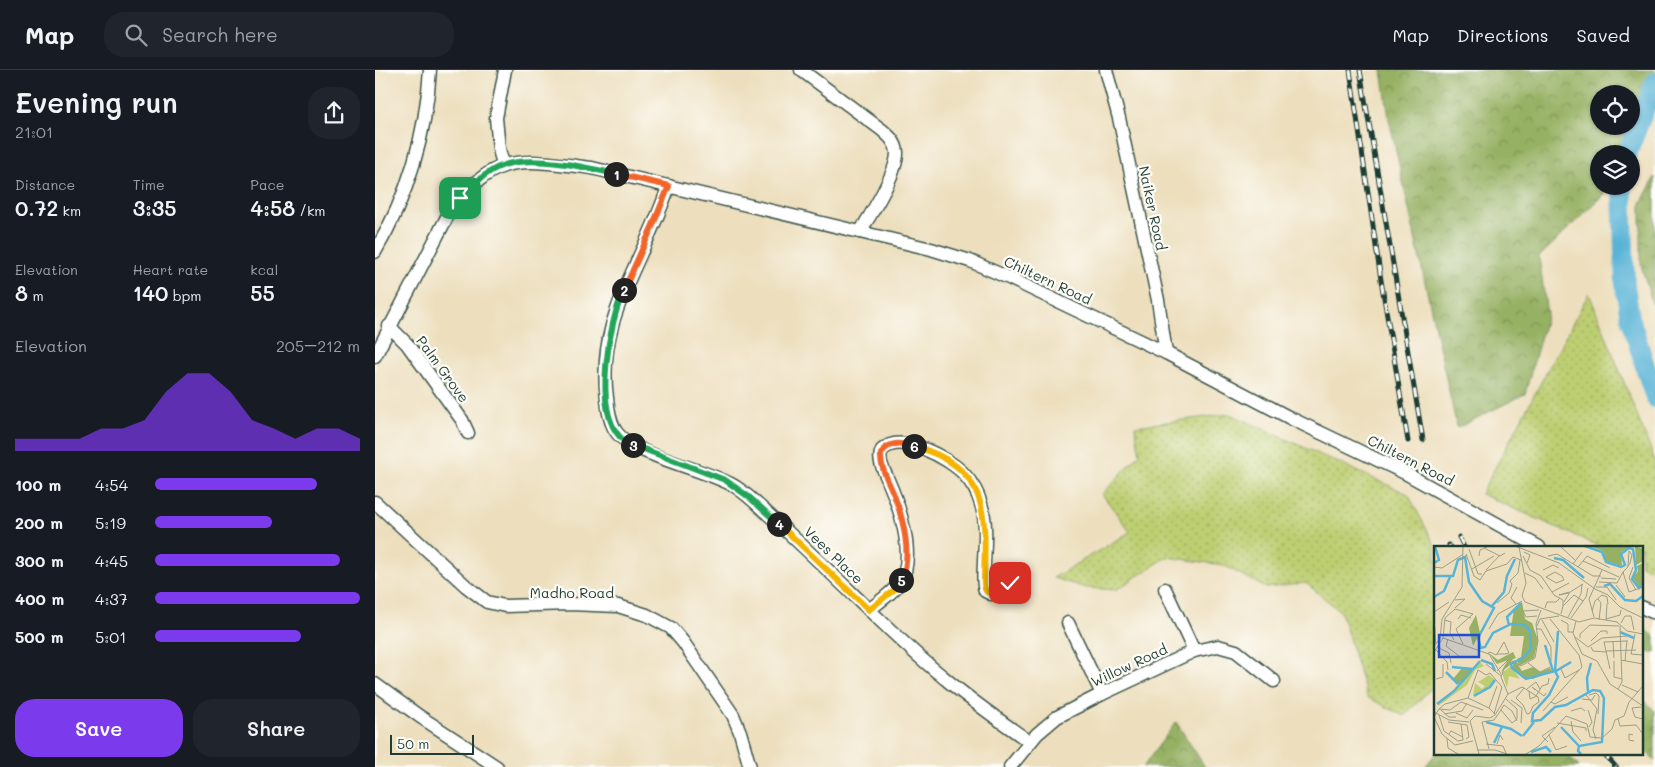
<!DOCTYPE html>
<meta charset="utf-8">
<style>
body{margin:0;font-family:Mali,sans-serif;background:#20242c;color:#f1f3f6;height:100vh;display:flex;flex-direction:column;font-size:19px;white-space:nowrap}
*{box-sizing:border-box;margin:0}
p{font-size:16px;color:#9ea1a6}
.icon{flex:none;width:28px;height:28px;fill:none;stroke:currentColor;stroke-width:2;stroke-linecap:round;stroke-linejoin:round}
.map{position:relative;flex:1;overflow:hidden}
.details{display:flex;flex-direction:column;background:#171b24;width:375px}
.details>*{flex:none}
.buttons{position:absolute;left:1215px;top:15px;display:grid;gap:10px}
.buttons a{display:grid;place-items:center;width:50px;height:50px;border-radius:50%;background:#171b24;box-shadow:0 1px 4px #0004;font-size:25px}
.scale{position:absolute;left:15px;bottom:12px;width:84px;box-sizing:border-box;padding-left:5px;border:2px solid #1f3d34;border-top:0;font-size:14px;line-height:18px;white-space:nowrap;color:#1f3d34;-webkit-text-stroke:4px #fdfcf7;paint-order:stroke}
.pin{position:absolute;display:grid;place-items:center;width:42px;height:42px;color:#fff;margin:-21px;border-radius:10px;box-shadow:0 2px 8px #0006}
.km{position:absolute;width:25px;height:25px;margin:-12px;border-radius:50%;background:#222;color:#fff;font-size:14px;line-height:25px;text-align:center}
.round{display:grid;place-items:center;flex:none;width:52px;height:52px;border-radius:20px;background:#20242c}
.overview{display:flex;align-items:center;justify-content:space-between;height:85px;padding:0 15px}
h1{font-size:28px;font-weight:600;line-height:38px}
.figures{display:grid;grid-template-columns:repeat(3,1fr);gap:8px;height:85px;padding:5px 15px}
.figures div{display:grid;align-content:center}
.figures b{font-size:21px;font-weight:600}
.figures small{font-size:14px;font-weight:400}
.figures p{font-size:14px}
.chart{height:140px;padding:10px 15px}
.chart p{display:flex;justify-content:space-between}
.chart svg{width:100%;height:90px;margin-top:5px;fill:#7c3aed;opacity:.7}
.primary-button{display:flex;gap:10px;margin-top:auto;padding:10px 15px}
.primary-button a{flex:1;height:58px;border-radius:20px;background:#7c3aed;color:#fff;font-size:20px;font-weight:600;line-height:58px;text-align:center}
.primary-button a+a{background:#20242c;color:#f1f3f6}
ul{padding:0 15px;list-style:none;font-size:16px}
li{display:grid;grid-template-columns:80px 60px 1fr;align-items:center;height:38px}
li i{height:12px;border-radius:6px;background:#7c3aed}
header{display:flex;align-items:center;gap:30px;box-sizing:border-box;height:70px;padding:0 25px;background:#171b24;border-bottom:1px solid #363941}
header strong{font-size:24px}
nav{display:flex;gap:28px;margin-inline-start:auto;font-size:18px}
.search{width:350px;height:45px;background:#20242c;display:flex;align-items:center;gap:12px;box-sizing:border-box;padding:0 18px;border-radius:20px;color:#9ea1a6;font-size:19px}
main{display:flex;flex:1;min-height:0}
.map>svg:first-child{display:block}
.grass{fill:url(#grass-dots);stroke:#6e8652}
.forest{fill:url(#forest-crowns);stroke:#5a774c;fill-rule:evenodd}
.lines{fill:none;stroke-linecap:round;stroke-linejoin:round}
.river{stroke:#59b3d7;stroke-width:20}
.minor-casing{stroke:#3e5549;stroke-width:15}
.minor{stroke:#fff;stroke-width:12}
.rail-casing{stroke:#1f3d34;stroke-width:5}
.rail{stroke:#fdfcf7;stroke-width:3;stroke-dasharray:9;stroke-linecap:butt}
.split-1-casing{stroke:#fff;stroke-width:10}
.split-2-casing{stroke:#fff;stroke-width:10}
.split-3-casing{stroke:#fff;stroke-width:10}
.split-4-casing{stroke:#fff;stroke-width:10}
.split-5-casing{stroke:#fff;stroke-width:10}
.split-6-casing{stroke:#fff;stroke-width:10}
.split-7-casing{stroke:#fff;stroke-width:10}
.split-8-casing{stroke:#fff;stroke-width:10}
.split-1{stroke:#22a559;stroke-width:6}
.split-2{stroke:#f0652b;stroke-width:6}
.split-3{stroke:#22a559;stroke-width:6}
.split-4{stroke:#22a559;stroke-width:6}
.split-5{stroke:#f5b400;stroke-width:6}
.split-6{stroke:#f0652b;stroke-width:6}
.split-7{stroke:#f5b400;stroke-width:6}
.split-8{stroke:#f5b400;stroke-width:6}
.labels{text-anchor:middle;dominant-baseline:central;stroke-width:4.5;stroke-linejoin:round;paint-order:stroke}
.street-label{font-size:14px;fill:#1f3d34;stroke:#fdfcf7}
.inset-river{fill:none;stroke:#59b3d7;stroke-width:2.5}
.inset-road{fill:none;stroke:#9b9e87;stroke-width:1}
.view{fill:#1d4ed8;fill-opacity:0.15;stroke:#1d4ed8;stroke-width:2.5}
.inset-edge{fill:none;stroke:#1f3d34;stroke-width:2.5}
</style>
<header>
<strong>Map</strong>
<div class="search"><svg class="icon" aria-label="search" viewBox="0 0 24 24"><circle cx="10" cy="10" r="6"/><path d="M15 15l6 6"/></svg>Search here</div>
<nav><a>Map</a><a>Directions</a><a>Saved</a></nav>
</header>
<main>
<section class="details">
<div class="overview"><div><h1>Evening run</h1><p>21:01</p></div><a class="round"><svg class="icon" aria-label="share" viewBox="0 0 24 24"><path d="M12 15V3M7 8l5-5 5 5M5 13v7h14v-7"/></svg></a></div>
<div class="figures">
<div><p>Distance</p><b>0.72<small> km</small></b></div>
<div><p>Time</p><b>3:35</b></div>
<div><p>Pace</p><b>4:58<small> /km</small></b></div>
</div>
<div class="figures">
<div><p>Elevation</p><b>8<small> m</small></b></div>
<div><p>Heart rate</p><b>140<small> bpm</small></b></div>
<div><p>kcal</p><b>55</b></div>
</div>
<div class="chart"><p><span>Elevation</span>205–212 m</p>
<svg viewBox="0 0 160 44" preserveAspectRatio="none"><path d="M0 44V38L10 38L20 38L30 38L40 33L50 33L60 29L70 15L80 6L90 6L100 15L110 29L120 33L130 38L140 33L150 33L160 38V44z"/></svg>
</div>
<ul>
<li><b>100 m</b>4:54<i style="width:79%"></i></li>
<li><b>200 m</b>5:19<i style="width:57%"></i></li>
<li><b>300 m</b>4:45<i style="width:90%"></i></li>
<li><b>400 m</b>4:37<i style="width:100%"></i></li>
<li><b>500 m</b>5:01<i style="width:71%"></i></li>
</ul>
<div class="primary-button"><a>Save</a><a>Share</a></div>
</section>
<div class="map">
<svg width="1280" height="697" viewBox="0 0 1280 697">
<defs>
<pattern id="grass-dots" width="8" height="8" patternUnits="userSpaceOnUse" patternTransform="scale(1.25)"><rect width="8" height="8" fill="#bdce71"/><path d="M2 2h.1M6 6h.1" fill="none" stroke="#99a85e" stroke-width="1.8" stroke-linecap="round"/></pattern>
<pattern id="forest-crowns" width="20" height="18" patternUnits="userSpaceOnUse" patternTransform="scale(1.25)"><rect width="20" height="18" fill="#96b163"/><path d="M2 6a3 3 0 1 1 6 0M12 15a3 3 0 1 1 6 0" fill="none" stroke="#7a9152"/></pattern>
</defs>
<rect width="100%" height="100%" fill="#fdfcf7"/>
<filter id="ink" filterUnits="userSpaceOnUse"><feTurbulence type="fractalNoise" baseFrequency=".02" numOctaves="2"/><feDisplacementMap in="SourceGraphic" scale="10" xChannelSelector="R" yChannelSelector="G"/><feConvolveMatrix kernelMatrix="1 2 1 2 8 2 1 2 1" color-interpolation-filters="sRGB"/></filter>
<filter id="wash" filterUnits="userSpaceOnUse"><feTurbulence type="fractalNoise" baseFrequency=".0096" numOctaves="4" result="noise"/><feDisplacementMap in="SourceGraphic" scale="20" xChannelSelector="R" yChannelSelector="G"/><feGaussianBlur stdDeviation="1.12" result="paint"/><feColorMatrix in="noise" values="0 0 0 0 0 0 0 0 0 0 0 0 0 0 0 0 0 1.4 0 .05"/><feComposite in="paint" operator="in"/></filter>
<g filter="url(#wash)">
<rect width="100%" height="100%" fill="#eddfbe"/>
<g class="grass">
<path d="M1214,223L1280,391V501L1266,495V477H1226L1106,424Z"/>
<path d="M855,344L1033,424L1061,477L1060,614L1029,646L992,627L966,542L931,513L891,518L848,495L792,487L741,520L711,518L678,508L755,462L727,424L765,384L760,356Z"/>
</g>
<g class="forest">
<path d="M1007,0H1280V4L1246,84H1224V116H1232L1228,125L1164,187L1172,244L1150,324L1082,358L1014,49ZM1224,24H1256V56H1224Z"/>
<path d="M1280,107V243L1266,195V133Z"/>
<path d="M1266,558L1280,566V582L1266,583Z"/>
<path d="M1266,627L1280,641V691L1266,677Z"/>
<path d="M801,652L830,697H768Z"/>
<path d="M1061,683H1192L1204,697H1050Z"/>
</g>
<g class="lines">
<g class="river">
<path d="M1252,84L1280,12"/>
<path d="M1247,116L1250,216L1255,248L1280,328"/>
</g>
</g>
</g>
<g filter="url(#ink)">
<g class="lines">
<defs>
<g id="minor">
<path d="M426,0L507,60C514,66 521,72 522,82C523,102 496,144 485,162"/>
<path d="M731,0L744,48L783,230L791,283"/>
<path d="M128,95L124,79L121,48L130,0"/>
<path d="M294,116C289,129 284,143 278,156C253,215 223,260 232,328C233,338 234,349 239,358C251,385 333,399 361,417C376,427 389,441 403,453C430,478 456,503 483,529C510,555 537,582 567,606C595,630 625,651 655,672"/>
<path d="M0,182C33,126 51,64 55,0"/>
<path d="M14,256L32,274L87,350L93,363"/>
<path d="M0,286L72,147C118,81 144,89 217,98L556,179L595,191L636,209L791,283L917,349L1030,403L1164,477"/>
<path d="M0,432L91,516L112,532L130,536L195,534L243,536L272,545L296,558L308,572L358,645L365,662L375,697"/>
<path d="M790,519L819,581"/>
<path d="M1266,537L1280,543"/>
<path d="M494,540C505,531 518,523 526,511C541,485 524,435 513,410C509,400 502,390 507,380C526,361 575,389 589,404C597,413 603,423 606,434C612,451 610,473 609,491C609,501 607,512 610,521L616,524L621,522L644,505"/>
<path d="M693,553L727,624"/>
<path d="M0,614L44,646L122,697"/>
<path d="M635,697L662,664L682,647L727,624L819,581L843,576L861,581L899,611"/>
</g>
</defs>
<use href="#minor" class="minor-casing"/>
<use href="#minor" class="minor"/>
<defs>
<g id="rail">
<path d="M975,0L1006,210L1033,371"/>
<path d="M985,0L1048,370"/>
<path d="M1084,467L1089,477"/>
<path d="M1074,475L1075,477"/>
<path d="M1228,683L1241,697"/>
</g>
</defs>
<use href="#rail" class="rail-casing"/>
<use href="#rail" class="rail"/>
</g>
</g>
<g class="lines" filter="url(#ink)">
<defs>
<path id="split-1" d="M85,128C98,115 111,101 129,95C158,85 210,97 241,104"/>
<path id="split-2" d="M241,104L294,116L278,155L249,220"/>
<path id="split-3" d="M249,220C234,252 218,338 245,367C248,371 253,373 258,375"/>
<path id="split-4" d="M258,375L350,410L374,427L404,454"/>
<path id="split-5" d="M404,454L494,540L520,519L526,510"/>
<path id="split-6" d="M526,510C538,487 528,448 519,425C514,412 505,398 506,384C513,371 526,373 539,376"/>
<path id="split-7" d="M539,376C614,398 611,442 609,509"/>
<path id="split-8" d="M609,509C608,532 623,523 635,513"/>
</defs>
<use href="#split-1" class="split-1-casing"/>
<use href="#split-2" class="split-2-casing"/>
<use href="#split-3" class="split-3-casing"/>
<use href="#split-4" class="split-4-casing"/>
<use href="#split-5" class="split-5-casing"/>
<use href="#split-6" class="split-6-casing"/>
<use href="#split-7" class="split-7-casing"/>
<use href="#split-8" class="split-8-casing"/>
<use href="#split-1" class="split-1"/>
<use href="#split-2" class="split-2"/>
<use href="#split-3" class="split-3"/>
<use href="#split-4" class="split-4"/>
<use href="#split-5" class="split-5"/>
<use href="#split-6" class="split-6"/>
<use href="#split-7" class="split-7"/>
<use href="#split-8" class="split-8"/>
</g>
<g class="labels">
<g class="street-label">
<text transform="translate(778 138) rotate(78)">Naiker Road</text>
<text transform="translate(673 210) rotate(25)">Chiltern Road</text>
<text transform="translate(68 299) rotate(54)">Palm Grove</text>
<text transform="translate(1036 390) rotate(27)">Chiltern Road</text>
<text transform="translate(459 485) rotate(44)">Vees Place</text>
<text x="197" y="522">Madho Road</text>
<text transform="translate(754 595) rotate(-25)">Willow Road</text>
</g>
</g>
<g transform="translate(1059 476)">
<rect width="209" height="209" fill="#eddfbe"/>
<path d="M46,116L50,120L41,124L33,139L4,160V156L20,147ZM77,120L86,133L75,130L73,142L68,127ZM55,129L61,134L56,140L39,150L41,137L48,143L51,140L44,136Z" fill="#bdce71"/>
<path d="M156,0H199L187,6L188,20L172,15L169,5ZM201,0L209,3V15L202,19ZM209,17V38L205,41L199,32L204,25L203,20ZM88,56L91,73L98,77L104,94L100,112L85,120L83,113L87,111L90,90H76L80,63ZM42,69L46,87L39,100L35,82ZM79,106L82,112L79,113L74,119L81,114L88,125L99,121L106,126L116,122L118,125L99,133L89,132L78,122L80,116L67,126L74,114L63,118L55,107L64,114ZM29,121L39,123L25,138L19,133Z" fill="#96b163"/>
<path class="inset-river" d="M151,0L168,6L172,16L187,21L191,19L187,8L195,2L199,3L202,24L198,33L205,42L209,38M120,12L129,14L150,32M0,17L5,14L1,0M0,30H19L24,14L31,11L35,36L48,55L60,62L44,92L47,102L51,101L59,87L77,78L91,79L96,85L97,103L89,112L77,118L78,122L92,133L121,125L124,131L115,149L99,167L98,175L107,174L121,161L132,159L159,144L166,145L170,152L168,196L145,200L144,205L147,208M170,40L176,38L191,54L202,55L209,50M0,51L10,45L16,31M58,60L70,46L73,30L81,13M75,79L73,71L87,57M0,81L1,97M186,86L200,92M111,99L119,125M47,114L58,118L61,125M18,121L39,123M121,125L124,85M122,125L137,116M12,126L24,138M154,146L153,132L157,117M40,150L56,141L61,134M3,158L20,145L46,115M52,176L77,183L88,190M127,181L145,200M89,190L100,176M60,197L68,181M97,206L112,201L117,206"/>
<path class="inset-road" d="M81,0L125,17L161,43L174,49L186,61L209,72M126,0L141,14M85,1L92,37L88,50L91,56L145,76L160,72L183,76L193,85L209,88M50,2L66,10L71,7M35,3L44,28H48M90,6L96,9L93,17M32,8L40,30L46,34L52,25L73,18L79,11L87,14M45,10L46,4L55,0M89,10L96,24L107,30L120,49L129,54V60M114,10L123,8L159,30H167M149,15L153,10L176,22M139,18L148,6M0,21L8,22L28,9M144,21L149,15L185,31M199,21L195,32L202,44M38,23L60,10M52,24L66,9M109,24L119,19L125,22M189,26L195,46L209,41M91,27L101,32L109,43M112,31L122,37L130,34L128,30M112,31L121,26L128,30M167,32L182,33M165,36L183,37L189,26L193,22L194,20L196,17L198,9L195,5L194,20M182,39L191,51M162,41H173L182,54M118,46L135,37M135,46L125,49L135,47M164,53L167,57L165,74M130,56L136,46L149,38M63,57L75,47L78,38L76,35L84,27L86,14M82,58L77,52L83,41M21,62L31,53L21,54M111,62L113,56H122L126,52M158,65L161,55L168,49L173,51L174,58M0,66L15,56M127,68L129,60L140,49L149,55M103,70L92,71L89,65L105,64M134,71L147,48L148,38M160,71L155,53L168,24M137,72L152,51L154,42M24,73L27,69L37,72M172,73L186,69L187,64M11,74L17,76L16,87L20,94M108,74L120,96M127,74L134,78V86H139M172,74L173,58M142,75L139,87L148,108L163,115L176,138L209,160M187,77L191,70H197L200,84M103,80L106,73L125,70M55,83L64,68L88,55M102,83H107L117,101V115M201,88L197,108L208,109M141,91L154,101L168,92L193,90M9,92L55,108L67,128M146,92V88L156,79L185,80M14,93L12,100L25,110M157,95L167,85H173V88M179,95L180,112M0,100L6,93L8,73L28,41L29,0M3,101L15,107L17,117M157,101L159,105L172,106M2,104L13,116L14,124M172,105L202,104M0,106L9,92L11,72L21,63L39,68L22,83L29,98M54,107L56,106L62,109L63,108H71L75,107L70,96L63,108M187,114L209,118M180,115V131L188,133M191,115L193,94M94,117L106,126L116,121M52,118L67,130M127,123L131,132L145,124M176,123L170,96L193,95M63,125L74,114M2,133L9,131V118M188,139L204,146M93,143L102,136L106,143M184,143L188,136L186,80M101,144L98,141L110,150L112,147M95,145L96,153L103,150M74,148L88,141L90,142L104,151L105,156L99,160L96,167L93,168L89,159L82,152L90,142M152,149L163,163L159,184L162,193M155,149L162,147L165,150L164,168M102,150L108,140L114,138L115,132M34,152L44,124L52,129L56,127L68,141L60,168M34,152L55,162L61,168M148,153L158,154L161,149M77,154L88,162L87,177M117,156L121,158L134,151M207,161L198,162L201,171L209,173M55,162L63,140M5,163L11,158L34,152M7,164L15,171H22M67,164L70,159L78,165L83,175M154,164L158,176L155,181M109,165L148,121L145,109L116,73M137,165L147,162L151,165M0,166L15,174L35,176M22,167L33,172L39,164M10,168L28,165L33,157M5,169L10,185L24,195L29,194M184,173L186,180L202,179L209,188M137,175L139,186L147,195M14,176L33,179L35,191L32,193M123,177L152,182V185M27,178L29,194M15,188L17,185L29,191M115,189L122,204L133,200M199,189L195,188V194L200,195M13,192L14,202L24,208M39,195L21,199L8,188L0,171L5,163L16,164L27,156L49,164M114,196L108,190L121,181M52,198L69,200L72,207M63,198L66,189L69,194M55,203L48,176L60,174L67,164L78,177L83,173V163L72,153M43,204H61L73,208M45,208L36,175L41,170L56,172L61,169L74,148L67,131L71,120L79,115L87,120L101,112L104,95L102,78L107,64M92,208L105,200L132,170L153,178L156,191L168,192L178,183L181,174L190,170L195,156L209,140"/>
<path class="view" d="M5,89H45V111H5Z"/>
<rect width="209" height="209" class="inset-edge"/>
</g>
</svg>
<div class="buttons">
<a><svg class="icon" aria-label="locate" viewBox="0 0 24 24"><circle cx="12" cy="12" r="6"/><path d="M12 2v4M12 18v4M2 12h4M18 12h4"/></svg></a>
<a><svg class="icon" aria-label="layers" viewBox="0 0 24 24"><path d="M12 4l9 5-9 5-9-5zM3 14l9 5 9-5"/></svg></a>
</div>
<div class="scale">50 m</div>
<div class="pin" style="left:85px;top:128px;background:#1e9e55"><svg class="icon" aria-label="arrive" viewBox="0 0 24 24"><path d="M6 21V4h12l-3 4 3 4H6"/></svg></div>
<div class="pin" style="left:635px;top:513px;background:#d93025"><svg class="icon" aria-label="check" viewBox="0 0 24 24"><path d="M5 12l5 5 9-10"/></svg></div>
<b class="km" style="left:241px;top:104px">1</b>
<b class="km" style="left:249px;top:220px">2</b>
<b class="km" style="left:258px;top:375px">3</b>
<b class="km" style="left:404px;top:454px">4</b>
<b class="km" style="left:526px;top:510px">5</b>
<b class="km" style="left:539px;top:376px">6</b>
</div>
</main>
